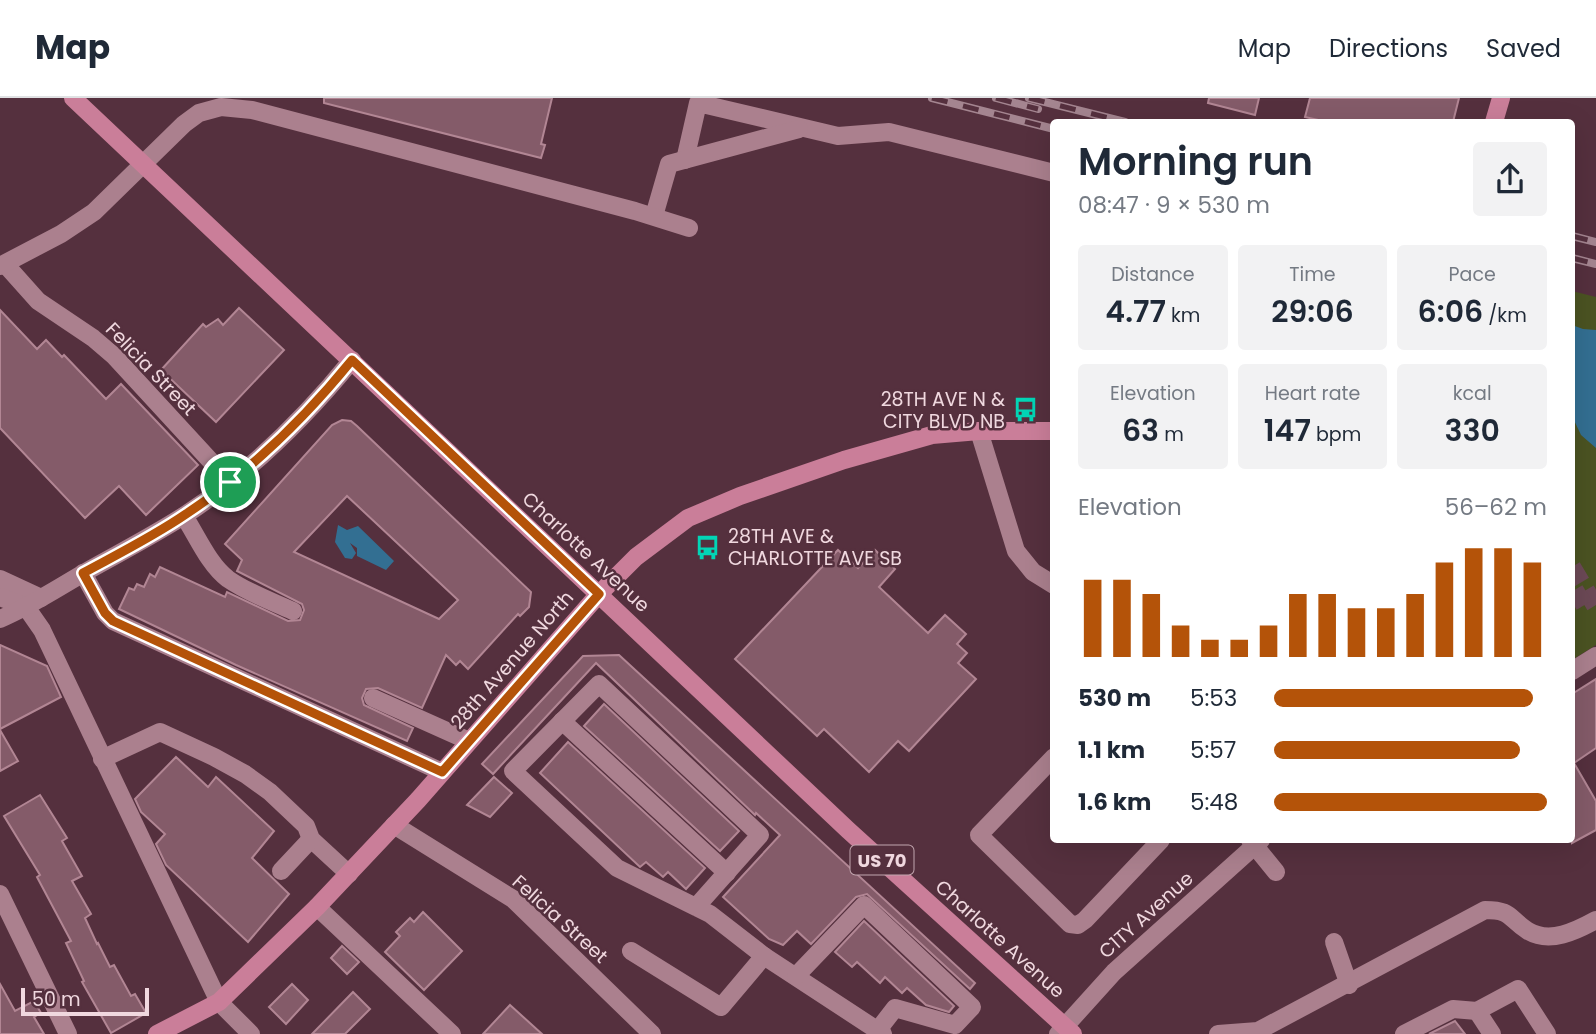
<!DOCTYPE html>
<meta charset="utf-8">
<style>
body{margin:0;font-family:Poppins,sans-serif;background:#f2f2f3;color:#1f2937;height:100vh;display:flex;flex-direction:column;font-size:26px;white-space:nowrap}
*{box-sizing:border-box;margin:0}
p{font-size:23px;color:#747a83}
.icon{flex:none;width:38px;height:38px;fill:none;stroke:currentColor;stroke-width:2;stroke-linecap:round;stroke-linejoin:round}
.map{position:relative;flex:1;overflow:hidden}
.details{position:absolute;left:1050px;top:21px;width:525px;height:724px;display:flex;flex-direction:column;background:#fff;border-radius:7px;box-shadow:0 7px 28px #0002}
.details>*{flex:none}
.scale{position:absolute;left:21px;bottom:18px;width:128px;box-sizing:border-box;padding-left:7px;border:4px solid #f0d8df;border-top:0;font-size:19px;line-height:24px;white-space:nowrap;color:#f0d8df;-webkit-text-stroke:5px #55303e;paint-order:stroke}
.pin{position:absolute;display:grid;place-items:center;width:60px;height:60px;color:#fff;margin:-30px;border:4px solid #fff;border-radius:50%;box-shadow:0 2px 7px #0007}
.round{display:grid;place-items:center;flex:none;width:74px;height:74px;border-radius:7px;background:#f2f2f3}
.head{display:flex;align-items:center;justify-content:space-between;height:119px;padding:0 28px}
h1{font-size:38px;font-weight:600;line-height:52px}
.metrics{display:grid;grid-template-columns:repeat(3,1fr);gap:10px;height:119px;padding:7px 28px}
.metrics div{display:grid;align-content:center;border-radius:7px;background:#f2f2f3;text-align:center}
.metrics b{font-size:30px;font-weight:600}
.metrics small{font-size:19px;font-weight:400}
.metrics p{font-size:19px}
.chart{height:196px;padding:14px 28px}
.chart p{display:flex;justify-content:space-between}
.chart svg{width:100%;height:126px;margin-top:7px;stroke:#b45309;stroke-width:6}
ul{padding:0 28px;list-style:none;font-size:23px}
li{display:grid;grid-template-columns:112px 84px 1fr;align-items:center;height:52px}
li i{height:18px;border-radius:9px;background:#b45309}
header{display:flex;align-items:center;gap:42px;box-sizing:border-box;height:98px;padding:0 35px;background:#fff;border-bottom:2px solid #e0e1e3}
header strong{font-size:33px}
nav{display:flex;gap:38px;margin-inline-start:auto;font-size:24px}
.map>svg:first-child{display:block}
.green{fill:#4b5322}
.water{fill:#336f92}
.building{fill:#845b69;stroke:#b28694;stroke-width:2;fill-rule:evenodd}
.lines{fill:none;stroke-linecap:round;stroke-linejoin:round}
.minor-tunnel{stroke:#6c4956;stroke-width:18;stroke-dasharray:18 9;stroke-linecap:butt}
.minor{stroke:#ab808e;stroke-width:18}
.major{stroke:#ca7e99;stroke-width:18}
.rail-casing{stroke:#a48590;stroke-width:8}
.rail{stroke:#55303e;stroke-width:5;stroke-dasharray:16;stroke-linecap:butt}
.route-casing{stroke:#fff;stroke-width:14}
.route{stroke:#b45309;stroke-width:9}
.labels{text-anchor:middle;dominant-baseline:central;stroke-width:5;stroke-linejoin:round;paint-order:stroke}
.shield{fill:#55303e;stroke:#c2a6af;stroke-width:2}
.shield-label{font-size:18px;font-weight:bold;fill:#f0d8df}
.street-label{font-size:19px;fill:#f0d8df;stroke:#55303e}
.poi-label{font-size:19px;fill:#f0d8df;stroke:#55303e;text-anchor:end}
</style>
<header>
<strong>Map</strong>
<nav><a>Map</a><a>Directions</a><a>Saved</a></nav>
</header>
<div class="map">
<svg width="1596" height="936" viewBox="0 0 1596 936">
<rect width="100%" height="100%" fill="#55303e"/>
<path class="green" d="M1572,193L1596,199V547L1572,562Z"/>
<g class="water">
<path d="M1572,227L1583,231L1596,232V350L1581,337L1572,318Z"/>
<path d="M338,427L347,432L358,428L394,463L386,472L357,458V450L350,445L356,455L352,461L345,460L335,444Z"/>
</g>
<g class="building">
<path d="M324,0H552L541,46L545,47L541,60L324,5Z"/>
<path d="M1209,0H1259L1255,17L1208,5Z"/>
<path d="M1310,0H1459L1453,24H1327L1305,19Z"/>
<path d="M239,210L284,252L216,324L161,272L203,226L206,229L218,221L223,227Z"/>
<path d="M0,212L37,251L46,242L62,259L64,257L106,301L121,286L198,367L146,417L119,388L85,420L0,330Z"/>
<path d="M342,322L351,323L357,328L531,494L529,509L520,518L518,516L468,571L460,563L456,567L446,557L422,610L378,590L366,591L362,600L364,607L413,630L407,643L236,567L119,511L129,490L134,492L137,486L144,489L150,476L155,479L160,469L225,499L227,494L288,523L300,522L304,512L302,506L237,473L242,462L225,446L332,327ZM347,398L458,502L439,521L294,454Z"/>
<path d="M838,452L858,470L875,452L895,471L879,489L928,535L945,517L966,536L957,546L967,555L958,565L976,581L909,653L898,643L869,674L824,631L817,638L735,561Z"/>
<path d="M0,547L47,568L61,599L0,631Z"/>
<path d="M619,557L975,885L970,891L867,796L856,799L811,846L797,833L783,847L769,841L723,799L780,737L756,715L755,717L596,565L493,676L482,666L583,558Z"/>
<path d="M1596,581V650L1574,665L1596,703V732L1572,745V596Z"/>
<path d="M604,606L739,733L720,753L584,628Z"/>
<path d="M0,632L18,663L0,673Z"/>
<path d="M568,644L705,770L686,791L668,774L663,779L646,764L640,769L540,675Z"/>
<path d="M176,659L208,689L216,679L274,733L252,760L289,796L248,844L166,767L156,746L165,736L141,714L135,701Z"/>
<path d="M494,679L512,695L490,719L467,707Z"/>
<path d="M40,697L67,740L62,743L82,778L72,783L91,816L85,820L97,846L98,845L110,869L114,867L131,898L135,896L146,915L111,935L82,884L84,883L66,845L71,843L37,779L40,777L4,718Z"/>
<path d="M423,814L462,853L424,892L385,854L400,838L396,834L410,820L414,824Z"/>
<path d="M864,823L954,908L949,914L926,907L907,890L902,895L885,879L880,885L857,864L852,869L835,854Z"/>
<path d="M342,848L359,864L347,876L331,860Z"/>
<path d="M0,886L15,913L34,903L41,915L34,919L44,936H0Z"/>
<path d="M292,886L308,902L286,926L269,909Z"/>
<path d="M353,894L370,911L345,936H312Z"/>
<path d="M510,907L542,936H483Z"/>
<path d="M1455,923L1465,936H1429Z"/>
</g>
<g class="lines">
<g class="minor-tunnel">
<path d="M1572,469L1596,509"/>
<path d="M1572,504L1587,495"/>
</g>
<g class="minor">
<path d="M685,62L698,5L838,38L889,34L1054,75"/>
<path d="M654,118L669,66L799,31"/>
<path d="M5,166L38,203L93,240L114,258L230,384"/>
<path d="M0,168L61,136L94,114L184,26L199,15L221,9L252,12L635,113L689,130"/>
<path d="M979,333L1016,453L1033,474L1054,487"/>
<path d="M184,418C197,438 209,467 228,481C248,495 271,503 293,513"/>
<path d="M83,475L105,515L113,523L442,674"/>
<path d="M0,481L41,500"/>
<path d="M0,499L26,509L42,532L219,904L251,936"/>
<path d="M0,521C31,508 59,489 89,472C121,454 154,437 185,417C249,375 304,321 352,262"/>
<path d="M1572,573L1596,558"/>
<path d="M373,600L469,643"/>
<path d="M562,623L727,775"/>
<path d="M1054,659L979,737L1070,826L1078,827L1085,822L1161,742"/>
<path d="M102,661L160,634L214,659L245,676L270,694L306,728L311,741L349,776"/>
<path d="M394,727L513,801L652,936"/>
<path d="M1250,742L1276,774"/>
<path d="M281,773L311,741"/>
<path d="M0,796L68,936"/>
<path d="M317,809L452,936"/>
<path d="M696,809L760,737L599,586L513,673L617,770L710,816L764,858L883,936"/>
<path d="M1334,844L1349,887"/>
<path d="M631,853L721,909L764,858"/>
<path d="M796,878L864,807L972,909L955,927L895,910L878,932"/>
<path d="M1058,936L1114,874L1261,742"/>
<path d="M1218,936L1258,933L1485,812C1512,812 1508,820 1528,833C1550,846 1576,833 1596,822"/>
<path d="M1404,936L1453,911L1477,913"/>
<path d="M1492,936L1477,913L1518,891L1547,936"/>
</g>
<g class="major">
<path d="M73,0L848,732L1073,936"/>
<path d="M1494,24L1501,0"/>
<path d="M157,936L219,904L317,809L418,702L599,496L636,459L688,420L740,398L844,362L932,337L979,333H1054"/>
</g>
<defs>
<g id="rail">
<path d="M932,0L1054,31"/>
<path d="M996,0L1038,11"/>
<path d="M1029,0L1125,24"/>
<path d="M1572,138L1596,144"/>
<path d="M1572,160L1596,166"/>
</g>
</defs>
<use href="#rail" class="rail-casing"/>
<use href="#rail" class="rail"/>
</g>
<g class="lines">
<defs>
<path id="route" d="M352,262L599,496L442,674L113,523L105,515L83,475C118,456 154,438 186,416C250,374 304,321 352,262Z"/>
</defs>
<use href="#route" class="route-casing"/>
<use href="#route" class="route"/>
</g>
<defs>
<symbol id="bus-bare" viewBox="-9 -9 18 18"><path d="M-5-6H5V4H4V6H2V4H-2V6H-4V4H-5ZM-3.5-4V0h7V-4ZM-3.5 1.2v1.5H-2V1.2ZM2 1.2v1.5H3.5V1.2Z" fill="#02d5b6" stroke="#55303e" stroke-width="2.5" paint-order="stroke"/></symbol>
</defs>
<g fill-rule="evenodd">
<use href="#bus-bare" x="1008" y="294" width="35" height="35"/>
<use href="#bus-bare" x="690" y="432" width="35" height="35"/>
</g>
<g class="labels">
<rect class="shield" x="850.5" y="747.5" width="63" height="29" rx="5"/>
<g class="shield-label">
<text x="882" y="762">US 70</text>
</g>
<g class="street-label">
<text transform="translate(151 271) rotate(46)">Felicia Street</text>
<text transform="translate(586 454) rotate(43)">Charlotte Avenue</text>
<text transform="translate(512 562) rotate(-49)">28th Avenue North</text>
<text transform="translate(1146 817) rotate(-42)">C1TY Avenue</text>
<text transform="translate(560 821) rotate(42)">Felicia Street</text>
<text transform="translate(1000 841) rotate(42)">Charlotte Avenue</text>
</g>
<g class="poi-label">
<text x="1005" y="301">28TH AVE N &amp;<tspan x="1005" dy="22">CITY BLVD NB</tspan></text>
<text x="728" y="438" text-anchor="start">28TH AVE &amp;<tspan x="728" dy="22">CHARLOTTE AVE SB</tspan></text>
</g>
</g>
</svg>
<div class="scale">50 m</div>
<div class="pin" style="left:230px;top:384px;background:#1e9e55"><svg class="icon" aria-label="arrive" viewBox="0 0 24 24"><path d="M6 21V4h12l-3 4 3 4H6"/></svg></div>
<section class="details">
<div class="head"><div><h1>Morning run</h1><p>08:47 · 9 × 530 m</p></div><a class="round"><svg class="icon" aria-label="share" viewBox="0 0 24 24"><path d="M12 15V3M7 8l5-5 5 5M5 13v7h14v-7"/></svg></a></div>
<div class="metrics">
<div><p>Distance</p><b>4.77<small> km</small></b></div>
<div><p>Time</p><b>29:06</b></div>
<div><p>Pace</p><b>6:06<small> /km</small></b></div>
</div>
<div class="metrics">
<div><p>Elevation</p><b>63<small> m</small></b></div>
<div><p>Heart rate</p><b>147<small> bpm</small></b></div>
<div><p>kcal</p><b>330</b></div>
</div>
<div class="chart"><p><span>Elevation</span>56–62 m</p>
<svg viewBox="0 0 160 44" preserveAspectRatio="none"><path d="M5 44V17M15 44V17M25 44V22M35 44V33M45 44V38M55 44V38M65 44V33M75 44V22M85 44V22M95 44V27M105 44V27M115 44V22M125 44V11M135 44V6M145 44V6M155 44V11"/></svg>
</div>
<ul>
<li><b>530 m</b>5:53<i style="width:95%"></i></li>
<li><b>1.1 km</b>5:57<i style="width:90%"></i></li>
<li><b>1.6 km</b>5:48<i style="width:100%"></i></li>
</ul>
</section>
</div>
